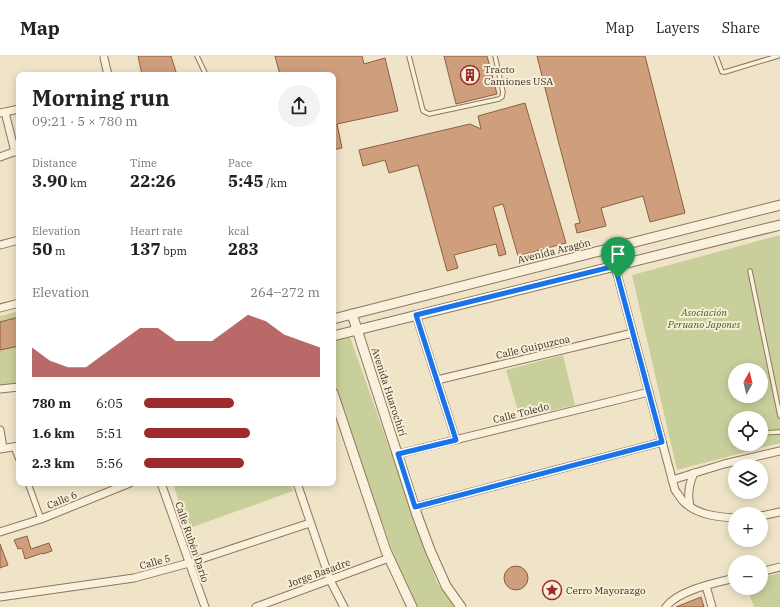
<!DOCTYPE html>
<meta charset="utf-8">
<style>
body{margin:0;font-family:"IBM Plex Serif",serif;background:#f2f2f2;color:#222;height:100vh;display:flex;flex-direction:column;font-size:15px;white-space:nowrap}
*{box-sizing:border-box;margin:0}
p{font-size:13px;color:#767676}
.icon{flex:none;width:22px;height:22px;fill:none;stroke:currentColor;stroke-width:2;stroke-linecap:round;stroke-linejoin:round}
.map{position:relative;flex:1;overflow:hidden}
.side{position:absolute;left:16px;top:16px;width:320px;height:414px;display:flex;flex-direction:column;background:#fff;border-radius:8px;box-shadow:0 2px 10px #0003}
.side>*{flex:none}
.needle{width:26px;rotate:8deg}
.fabs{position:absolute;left:728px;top:307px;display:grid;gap:8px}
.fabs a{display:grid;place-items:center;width:40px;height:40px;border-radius:50%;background:#fff;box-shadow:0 2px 10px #0003;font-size:20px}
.pin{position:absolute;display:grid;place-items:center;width:34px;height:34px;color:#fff;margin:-41px -17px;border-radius:50% 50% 50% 0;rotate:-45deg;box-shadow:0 0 4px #0007}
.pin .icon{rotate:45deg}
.round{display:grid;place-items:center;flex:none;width:42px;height:42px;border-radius:21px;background:#f2f2f2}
.summary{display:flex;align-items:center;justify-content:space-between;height:68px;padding:0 16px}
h1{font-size:22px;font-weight:700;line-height:30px}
.metrics{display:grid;grid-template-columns:repeat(3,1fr);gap:6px;height:68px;padding:4px 16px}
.metrics div{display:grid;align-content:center}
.metrics b{font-size:17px;font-weight:700}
.metrics small{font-size:11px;font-weight:400}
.metrics p{font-size:11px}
.chart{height:112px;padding:8px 16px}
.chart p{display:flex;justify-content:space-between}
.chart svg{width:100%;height:72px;margin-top:4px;fill:#9e2a2b;opacity:.7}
ul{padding:0 16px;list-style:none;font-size:13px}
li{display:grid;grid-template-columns:64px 48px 1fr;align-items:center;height:30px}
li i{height:10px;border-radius:5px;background:#9e2a2b}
header{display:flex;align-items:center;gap:24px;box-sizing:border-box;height:56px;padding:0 20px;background:#fff;border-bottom:1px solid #e0e0e0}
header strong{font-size:19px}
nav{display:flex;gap:22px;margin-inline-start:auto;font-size:14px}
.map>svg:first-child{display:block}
.green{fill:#c9cf9b;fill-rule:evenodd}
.building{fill:#cf9f7d;stroke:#8d5f41}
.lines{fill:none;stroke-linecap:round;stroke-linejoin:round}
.service-casing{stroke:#8d765c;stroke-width:5.5}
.pedestrian-casing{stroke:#8d765c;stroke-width:7}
.minor-casing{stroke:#8d765c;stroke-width:9}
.tertiary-casing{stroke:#8d765c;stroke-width:11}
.service{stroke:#faf1dc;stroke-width:3.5}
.pedestrian{stroke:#faf1dc;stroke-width:5}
.minor{stroke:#faf1dc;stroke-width:7}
.tertiary{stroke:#faf1dc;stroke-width:9}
.route-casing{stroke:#fff;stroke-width:8}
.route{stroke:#1a73e8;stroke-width:5}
.labels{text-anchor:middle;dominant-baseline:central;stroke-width:4;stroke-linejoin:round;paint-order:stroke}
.poi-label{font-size:10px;fill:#3d2e20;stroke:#f7eed8;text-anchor:start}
.street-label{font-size:10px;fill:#3d2e20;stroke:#f7eed8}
.park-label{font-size:10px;font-style:italic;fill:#4d5a26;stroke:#f7eed8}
</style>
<header>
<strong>Map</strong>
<nav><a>Map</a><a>Layers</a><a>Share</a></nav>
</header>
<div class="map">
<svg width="780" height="551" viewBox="0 0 780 551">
<rect width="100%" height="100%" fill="#f0e4c8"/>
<g class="green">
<path d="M780,179V387L677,414L632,219ZM735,314H761V340H735ZM735,362H761V388H735Z"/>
<path d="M19,255V327L0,331V260Z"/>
<path d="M350,281L437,527L455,551H416L394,499L333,327V283Z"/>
<path d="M563,299L575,349L520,362L506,314Z"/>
<path d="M173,427H290L293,435L187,473Z"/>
<path d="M780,517V551H754L747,532H761V522Z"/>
</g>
<g class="building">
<path d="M138,0H171L177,19H142Z"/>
<path d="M275,0H362L364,8L385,2L398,55L337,68L342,92L333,94V19H280Z"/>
<path d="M444,0H487L497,38L456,48Z"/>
<path d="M537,0H645L685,157L650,166L643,140L601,152L606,170L577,177L575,168L580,167L558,84Z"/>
<path d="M525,47L566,187L518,200L503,148L493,151L506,198L499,200L496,188L454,199L458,212L447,215L418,109L389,117L385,104L363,110L359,94L470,68L481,73L478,60Z"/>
<path d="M19,261V290L0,294V266Z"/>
<path d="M27,480L31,493L49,487L52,495L43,498V497L25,503L22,492L18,493L14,484Z"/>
<path d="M0,488L8,509L0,512Z"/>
<circle cx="516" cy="522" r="12"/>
<path d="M701,541L704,551H676Z"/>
</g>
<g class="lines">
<defs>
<g id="service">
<path d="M197,0L206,19"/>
<path d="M409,0L423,55L429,58L499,43L502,41L503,36L495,0"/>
<path d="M716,0L722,16H725L778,0"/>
<path d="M750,215L780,360"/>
<path d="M761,377L780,376"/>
</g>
<g id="pedestrian">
<path d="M14,391L19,404"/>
<path d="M28,427L41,463"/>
</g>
<g id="minor">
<path d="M104,2L108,19"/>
<path d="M5,56L15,96"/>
<path d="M0,57L19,53"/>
<path d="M0,101L19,94"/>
<path d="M0,189L19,184"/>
<path d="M615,210L675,434C678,438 681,443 684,446C697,459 718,461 735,462"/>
<path d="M0,252L19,247"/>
<path d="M416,259L456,384"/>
<path d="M437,324L633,277"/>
<path d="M0,333L19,331"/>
<path d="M0,374L3,392"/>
<path d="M0,393L19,390"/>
<path d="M398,398L649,336"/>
<path d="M672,424L724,408L780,395"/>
<path d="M161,427L205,551"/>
<path d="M297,427L330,524L344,551"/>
<path d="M690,450C687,438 689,428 694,417"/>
<path d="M415,451L662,386"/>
<path d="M761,460L780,456"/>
<path d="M0,476L41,463L130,427"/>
<path d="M761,516L780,511"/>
<path d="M706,530L712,551"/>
<path d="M0,541L134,522L189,507L310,467"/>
<path d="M256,551L389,502"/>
<path d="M666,551C678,534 716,527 735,522"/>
</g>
<g id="tertiary">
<path d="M352,258L417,459L430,494L446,530L461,551"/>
<path d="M333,263L780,149"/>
<path d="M333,280L780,169"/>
<path d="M333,337L386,495L412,551"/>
</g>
</defs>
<use href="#service" class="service-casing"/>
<use href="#pedestrian" class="pedestrian-casing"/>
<use href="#minor" class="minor-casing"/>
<use href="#tertiary" class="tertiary-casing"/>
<use href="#service" class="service"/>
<use href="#pedestrian" class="pedestrian"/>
<use href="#minor" class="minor"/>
<use href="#tertiary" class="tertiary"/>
</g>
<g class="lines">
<defs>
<path id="route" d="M615,210L662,386L415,451L398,398L456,384L416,259Z"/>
</defs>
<use href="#route" class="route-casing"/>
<use href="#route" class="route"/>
</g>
<defs>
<symbol id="building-ring" viewBox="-11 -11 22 22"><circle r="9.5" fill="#f7eed8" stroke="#9e2a2b" stroke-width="1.5"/><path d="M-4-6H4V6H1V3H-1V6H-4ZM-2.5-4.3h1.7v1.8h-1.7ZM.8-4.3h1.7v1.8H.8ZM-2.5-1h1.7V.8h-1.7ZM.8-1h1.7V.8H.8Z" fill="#9e2a2b"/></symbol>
<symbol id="sight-ring" viewBox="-11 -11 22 22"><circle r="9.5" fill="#f7eed8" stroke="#9e2a2b" stroke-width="1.5"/><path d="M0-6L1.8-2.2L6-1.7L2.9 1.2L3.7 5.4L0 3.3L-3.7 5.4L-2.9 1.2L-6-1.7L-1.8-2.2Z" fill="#9e2a2b"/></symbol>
</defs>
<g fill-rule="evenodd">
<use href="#building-ring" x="459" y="8" width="22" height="22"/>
<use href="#sight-ring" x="541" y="523" width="22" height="22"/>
</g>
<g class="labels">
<g class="poi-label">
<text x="484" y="13">Tracto<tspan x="484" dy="12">Camiones USA</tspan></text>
<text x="566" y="534">Cerro Mayorazgo</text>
</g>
<g class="street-label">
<text transform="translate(554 195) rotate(-14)">Avenida Aragón</text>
<text transform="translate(533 291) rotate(-13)">Calle Guipuzcoa</text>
<text transform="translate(389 336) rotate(72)">Avenida Huarochirí</text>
<text transform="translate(521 357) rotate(-14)">Calle Toledo</text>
<text transform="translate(62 444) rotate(-22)">Calle 6</text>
<text transform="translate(192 486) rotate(71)">Calle Rubén Darío</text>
<text transform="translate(155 506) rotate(-15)">Calle 5</text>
<text transform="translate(319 517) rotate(-20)">Jorge Basadre</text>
</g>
<g class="park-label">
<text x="704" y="256">Asociación<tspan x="704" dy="12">Peruano Japones</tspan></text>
</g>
</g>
</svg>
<div class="fabs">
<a><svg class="needle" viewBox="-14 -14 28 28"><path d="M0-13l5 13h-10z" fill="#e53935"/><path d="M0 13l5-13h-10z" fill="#767676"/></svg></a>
<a><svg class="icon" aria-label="locate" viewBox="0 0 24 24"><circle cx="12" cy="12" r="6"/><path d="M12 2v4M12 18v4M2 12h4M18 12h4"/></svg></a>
<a><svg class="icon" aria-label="layers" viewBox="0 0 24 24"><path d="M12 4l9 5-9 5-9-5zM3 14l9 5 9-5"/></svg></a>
<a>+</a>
<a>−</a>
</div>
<div class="pin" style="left:618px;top:222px;background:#1e9e55"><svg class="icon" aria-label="arrive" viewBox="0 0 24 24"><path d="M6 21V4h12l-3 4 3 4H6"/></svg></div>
<section class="side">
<div class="summary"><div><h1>Morning run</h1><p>09:21 · 5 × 780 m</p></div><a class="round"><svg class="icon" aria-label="share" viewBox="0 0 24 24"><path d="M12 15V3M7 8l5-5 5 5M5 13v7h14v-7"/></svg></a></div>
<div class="metrics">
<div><p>Distance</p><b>3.90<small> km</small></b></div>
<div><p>Time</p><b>22:26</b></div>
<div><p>Pace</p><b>5:45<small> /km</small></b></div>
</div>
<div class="metrics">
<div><p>Elevation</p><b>50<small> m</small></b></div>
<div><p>Heart rate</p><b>137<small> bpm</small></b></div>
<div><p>kcal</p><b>283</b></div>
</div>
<div class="chart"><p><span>Elevation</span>264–272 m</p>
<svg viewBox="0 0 160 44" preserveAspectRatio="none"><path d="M0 44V26L10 34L20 38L30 38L40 30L50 22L60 14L70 14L80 22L90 22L100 22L110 14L120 6L130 10L140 18L150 22L160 26V44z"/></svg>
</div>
<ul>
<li><b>780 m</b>6:05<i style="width:51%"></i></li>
<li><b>1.6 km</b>5:51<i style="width:60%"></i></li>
<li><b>2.3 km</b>5:56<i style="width:57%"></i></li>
</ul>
</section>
</div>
